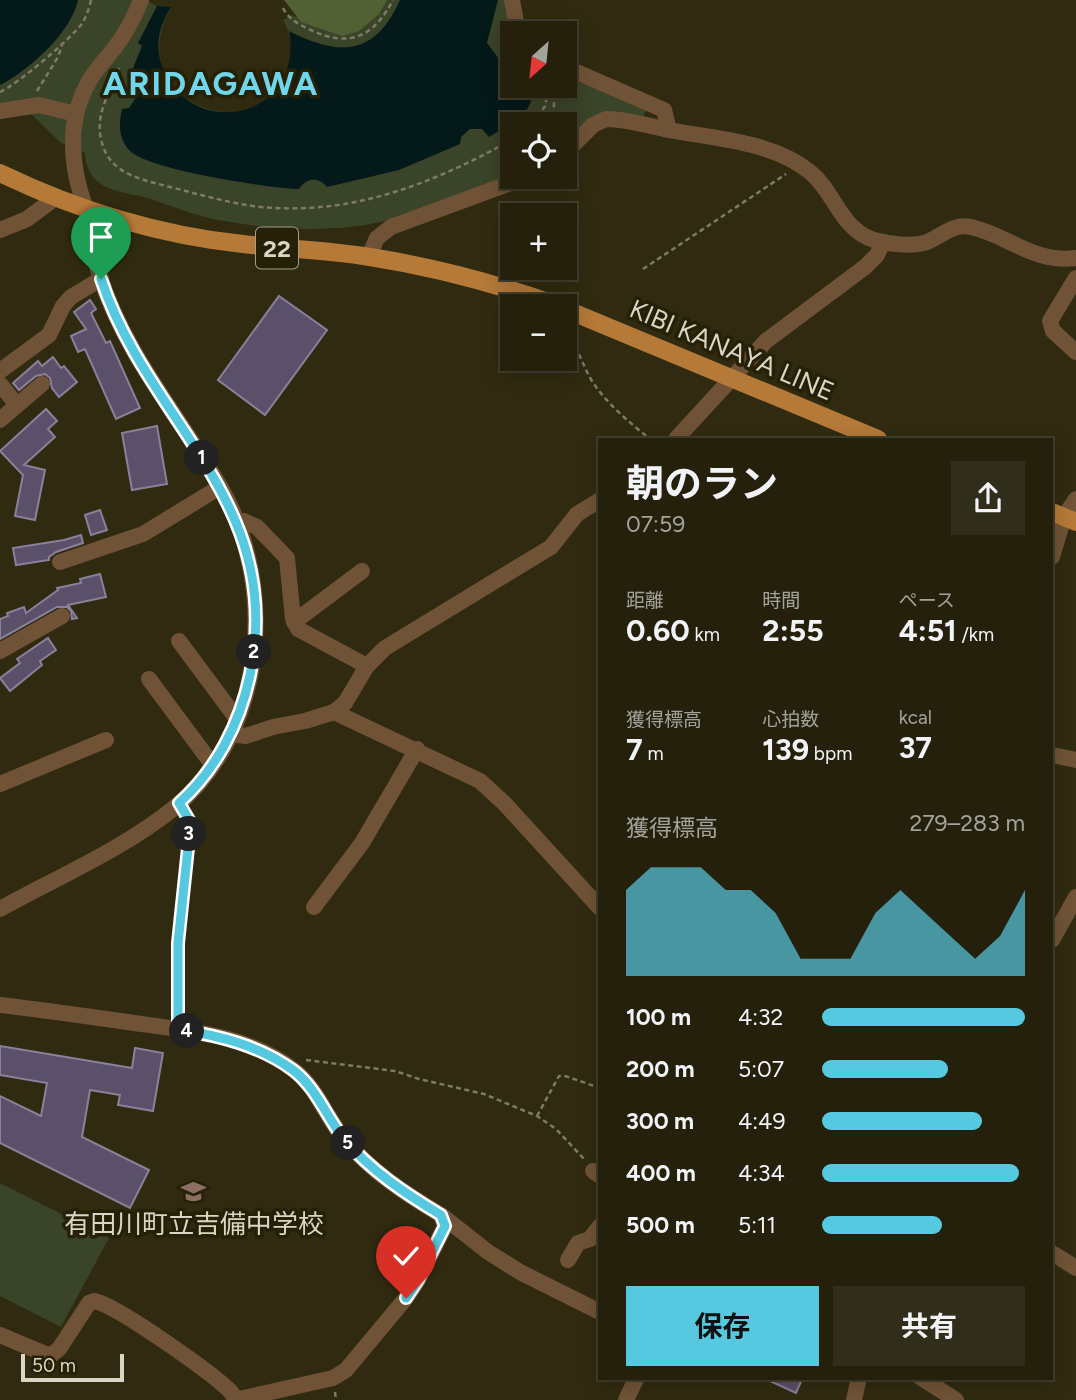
<!DOCTYPE html>
<html lang="ja">
<meta charset="utf-8">
<style>
body{margin:0;font-family:Figtree,"Noto Sans JP",sans-serif;background:#302d1a;color:#f1f3f6;height:100vh;display:flex;flex-direction:column;font-size:26px;white-space:nowrap}
*{box-sizing:border-box;margin:0}
p{font-size:23px;color:#a3a39d}
.icon{flex:none;width:38px;height:38px;fill:none;stroke:currentColor;stroke-width:2;stroke-linecap:round;stroke-linejoin:round}
.map{position:relative;flex:1;overflow:hidden}
.sheet{position:absolute;left:598px;top:438px;width:455px;height:942px;display:flex;flex-direction:column;background:#24200c;border-radius:0px;box-shadow:0 4px 18px #0003,0 0 0 2px #413e2d}
.sheet>*{flex:none}
.needle{width:46px;rotate:207deg}
.buttons{position:absolute;left:500px;top:21px;display:grid;gap:14px}
.buttons a{display:grid;place-items:center;width:77px;height:77px;border-radius:0px;background:#24200c;box-shadow:0 4px 18px #0003,0 0 0 2px #413e2d;font-size:35px}
.scale{position:absolute;left:21px;bottom:18px;width:103px;box-sizing:border-box;padding-left:7px;border:4px solid #d9d6c6;border-top:0;font-size:19px;line-height:24px;white-space:nowrap;color:#d9d6c6;-webkit-text-stroke:5px #262006;paint-order:stroke}
.pin{position:absolute;display:grid;place-items:center;width:60px;height:60px;color:#fff;margin:-72px -30px;border-radius:50% 50% 50% 0;rotate:-45deg;box-shadow:0 0 7px #0007}
.pin .icon{rotate:45deg}
.km{position:absolute;width:35px;height:35px;margin:-18px;border-radius:50%;background:#222;color:#fff;font-size:19px;line-height:35px;text-align:center}
.round{display:grid;place-items:center;flex:none;width:74px;height:74px;border-radius:0px;background:#302d1a}
.head{display:flex;align-items:center;justify-content:space-between;height:119px;padding:0 28px}
h1{font-size:38px;font-weight:700;line-height:52px}
.figures{display:grid;grid-template-columns:repeat(3,1fr);gap:10px;height:119px;padding:7px 28px}
.figures div{display:grid;align-content:center}
.figures b{font-size:30px;font-weight:700}
.figures small{font-size:19px;font-weight:400}
.figures p{font-size:19px}
.chart{height:196px;padding:14px 28px}
.chart p{display:flex;justify-content:space-between}
.chart svg{width:100%;height:126px;margin-top:7px;fill:#56c9e0;opacity:.7}
.primary-button{display:flex;gap:14px;margin-top:auto;padding:14px 28px}
.primary-button a{flex:1;height:80px;border-radius:0px;background:#56c9e0;color:#111;font-size:28px;font-weight:700;line-height:80px;text-align:center}
.primary-button a+a{background:#302d1a;color:#f1f3f6}
ul{padding:0 28px;list-style:none;font-size:23px}
li{display:grid;grid-template-columns:112px 84px 1fr;align-items:center;height:52px}
li i{height:18px;border-radius:9px;background:#56c9e0}
.map>svg:first-child{display:block}
.green{fill:#3a4428}
.forest{fill:#516134}
.water{fill:#04191a}
.building{fill:#5a5069;stroke:#8a809b;stroke-width:2}
.lines{fill:none;stroke-linecap:round;stroke-linejoin:round}
.path{stroke:#7e7a65;stroke-width:2.5;stroke-dasharray:5 3.5;stroke-linecap:butt}
.minor{stroke:#705336;stroke-width:16}
.major{stroke:#b57938;stroke-width:18}
.route-casing{stroke:#fff;stroke-width:14}
.route{stroke:#56c9e0;stroke-width:9}
.labels{text-anchor:middle;dominant-baseline:central;stroke-width:7;stroke-linejoin:round;paint-order:stroke}
.shield{fill:#262006;stroke:#a39f8c;stroke-width:2}
.shield-label{font-size:24px;font-weight:bold;fill:#d9d6c6}
.street-label{font-size:26px;fill:#d9d6c6;stroke:#262006}
.poi-label{font-size:26px;fill:#d9d6c6;stroke:#262006}
.district-label{font-size:33px;font-weight:bold;letter-spacing:2px;fill:#6fd6eb;stroke:#262006}
</style>
<div class="map">
<svg width="1076" height="1400" viewBox="0 0 1076 1400">
<rect width="100%" height="100%" fill="#302a10"/>
<g class="green">
<path d="M0,0H146L157,6L171,7C119,100 256,154 287,71C294,53 292,37 283,20L292,15L323,27L383,0H505V10L513,34V86H565V75L646,110L643,118L613,112L565,146V124H513V176C473,190 433,208 392,219C339,234 272,230 218,220C193,215 170,205 147,198C118,190 87,191 85,153L61,143L28,111L0,118Z"/>
<path d="M0,1183L109,1238L61,1327L0,1296Z"/>
</g>
<path class="forest" d="M284,0H387L379,14L359,31L342,36L301,22Z"/>
<g class="water">
<path d="M0,0H78C71,33 29,70 0,85Z"/>
<path d="M400,0H498L487,43L502,63L513,61V86H543V88H534C529,120 515,121 489,137L482,129H470L461,137L460,144L399,170L327,187C318,176 306,178 299,189C269,188 147,170 129,150C118,138 119,123 122,109L129,108L137,96L136,85L129,78L142,46L138,43L157,6L171,7C166,15 162,23 160,32C151,69 182,110 221,112C268,115 298,76 289,31C340,57 375,56 400,0Z"/>
</g>
<g class="building">
<path d="M279,296L327,330L265,415L218,380Z"/>
<path d="M90,300L96,309L91,313L106,343L110,341L140,408L116,419L85,349L78,352L71,336L86,329L74,312Z"/>
<path d="M53,357L61,368L64,366L77,382L59,397L52,388L50,378L45,374L36,376L19,390L13,383L38,361L42,366Z"/>
<path d="M46,409L57,421L48,429L55,437L24,465L45,470L35,520L15,516L23,475L0,451Z"/>
<path d="M157,426L167,484L132,490L122,433Z"/>
<path d="M100,510L107,530L91,535L85,515Z"/>
<path d="M81,535L83,543L56,552L49,557V560L16,565L13,548L64,540Z"/>
<path d="M100,574L106,597L68,605L77,618L72,619L71,611L67,607H57L0,639V619L8,616L7,613L24,607L26,613L58,590L57,588L81,583L80,579Z"/>
<path d="M48,638L56,650L40,661L42,665L10,691L0,678L20,663L17,659Z"/>
<path d="M0,1046L132,1068L135,1048L163,1053L153,1111L118,1105L120,1095L90,1090L82,1137L149,1170L130,1208L0,1143V1096L41,1116L47,1083L0,1075Z"/>
<path d="M761,1377H803L796,1393Z"/>
</g>
<g class="lines">
<g class="path">
<path d="M283,8C289,20 300,25 313,31C351,48 374,36 393,0"/>
<path d="M119,68C111,92 95,112 101,139C108,174 140,179 170,187C198,194 225,202 253,206C347,218 433,184 513,139"/>
<path d="M37,91L58,57L62,45"/>
<path d="M0,92C18,84 68,41 81,25C86,18 89,9 91,0"/>
<path d="M533,124L545,106L549,86"/>
<path d="M551,124L554,105L553,86"/>
<path d="M643,269L786,174"/>
<path d="M565,333C579,347 582,365 592,381C606,403 630,423 650,439"/>
<path d="M178,1016V943L190,829L187,817"/>
<path d="M306,1060L395,1071L419,1079L484,1094L537,1116L556,1129L585,1160"/>
<path d="M537,1116L559,1076H565L600,1088"/>
<path d="M335,1392L336,1400"/>
</g>
<g class="minor">
<path d="M512,0L516,22L521,33"/>
<path d="M565,67L664,110L669,130"/>
<path d="M0,111L39,105L76,114"/>
<path d="M565,153L593,125L606,119C627,119 649,126 669,130C715,139 772,141 810,172C835,192 840,229 874,240C888,244 913,247 927,242C942,236 953,223 971,227C1008,235 1034,264 1076,258"/>
<path d="M86,209C70,166 66,119 91,78C100,64 112,53 121,39C129,27 136,13 141,0"/>
<path d="M0,230L27,219L55,198"/>
<path d="M369,256L377,238L391,227L527,177"/>
<path d="M1076,278L1050,321L1053,331L1076,352"/>
<path d="M0,371L49,335L63,306L71,297L101,279"/>
<path d="M0,384L17,405"/>
<path d="M0,420L42,384"/>
<path d="M676,439L766,341L865,267L877,255L883,242"/>
<path d="M238,523L244,521L257,527L287,558L293,619L298,629L367,666"/>
<path d="M1052,557L1064,517L1076,499"/>
<path d="M60,562L143,534L220,487"/>
<path d="M294,622L362,571"/>
<path d="M179,641L237,719"/>
<path d="M0,651L62,616"/>
<path d="M149,679L212,764"/>
<path d="M334,712L480,781L504,803L600,908"/>
<path d="M231,734L246,736L273,727L305,721L334,712L345,703L367,666L385,648L551,547L577,514L600,500"/>
<path d="M1052,755L1076,760"/>
<path d="M0,784L106,740"/>
<path d="M314,907L362,843L417,749"/>
<path d="M0,909C56,878 125,848 174,808C266,732 278,588 221,488C180,417 123,352 99,273C92,253 91,231 88,210"/>
<path d="M1052,940L1076,897"/>
<path d="M0,1005C43,1010 85,1016 127,1022C184,1030 248,1034 295,1071C317,1088 327,1119 345,1140C372,1172 406,1194 441,1215L445,1226L418,1280L406,1298L346,1370L333,1378L235,1400C233,1395 234,1395 230,1391C212,1373 115,1304 94,1301L89,1303L59,1349L50,1356L0,1335"/>
<path d="M593,1171L600,1176"/>
<path d="M441,1215L488,1252L520,1272L600,1312"/>
<path d="M1052,1253L1076,1268"/>
<path d="M568,1260L578,1243L590,1239L600,1226"/>
<path d="M920,1377L956,1400"/>
<path d="M626,1400L637,1377"/>
<path d="M854,1400L859,1377"/>
</g>
<g class="major">
<path d="M0,173C77,210 158,235 243,244C285,249 328,250 370,257C434,267 498,284 559,306"/>
<path d="M565,309L878,439"/>
<path d="M1052,512L1076,522"/>
</g>
</g>
<g class="lines">
<defs>
<path id="route" d="M101,279C149,424 286,502 250,675C240,723 216,770 179,803L189,820L190,829L178,943V1029C219,1036 259,1045 293,1070C316,1087 327,1118 344,1139C371,1171 406,1194 441,1215L445,1226L418,1280L406,1298"/>
</defs>
<use href="#route" class="route-casing"/>
<use href="#route" class="route"/>
</g>
<defs>
<symbol id="school-bare" viewBox="-9 -9 18 18"><path d="M0-5L7-2L0 1L-7-2ZM-4 1L0 2.5L4 1V4Q0 6-4 4Z" fill="#8d6e63" stroke="#262006" stroke-width="2.5" paint-order="stroke"/></symbol>
</defs>
<g fill-rule="evenodd">
<use href="#school-bare" x="176" y="1174" width="35" height="35"/>
</g>
<g class="labels">
<rect class="shield" x="256" y="227.5" width="42" height="41" rx="5"/>
<g class="shield-label">
<text x="277" y="248">22</text>
</g>
<g class="street-label">
<text transform="translate(732 350) rotate(23)">KIBI KANAYA LINE</text>
</g>
<g class="poi-label">
<text x="194" y="1224">有田川町立吉備中学校</text>
</g>
<g class="district-label">
<text x="211" y="83">ARIDAGAWA</text>
</g>
</g>
</svg>
<div class="buttons">
<a><svg class="needle" viewBox="-14 -14 28 28"><path d="M0-13l5 13h-10z" fill="#e53935"/><path d="M0 13l5-13h-10z" fill="#a3a39d"/></svg></a>
<a><svg class="icon" aria-label="locate" viewBox="0 0 24 24"><circle cx="12" cy="12" r="6"/><path d="M12 2v4M12 18v4M2 12h4M18 12h4"/></svg></a>
<a>+</a>
<a>−</a>
</div>
<div class="scale">50 m</div>
<div class="pin" style="left:101px;top:279px;background:#1e9e55"><svg class="icon" aria-label="arrive" viewBox="0 0 24 24"><path d="M6 21V4h12l-3 4 3 4H6"/></svg></div>
<div class="pin" style="left:406px;top:1298px;background:#d93025"><svg class="icon" aria-label="check" viewBox="0 0 24 24"><path d="M5 12l5 5 9-10"/></svg></div>
<b class="km" style="left:202px;top:458px">1</b>
<b class="km" style="left:254px;top:652px">2</b>
<b class="km" style="left:189px;top:834px">3</b>
<b class="km" style="left:187px;top:1031px">4</b>
<b class="km" style="left:348px;top:1143px">5</b>
<section class="sheet">
<div class="head"><div><h1>朝のラン</h1><p>07:59</p></div><a class="round"><svg class="icon" aria-label="share" viewBox="0 0 24 24"><path d="M12 15V3M7 8l5-5 5 5M5 13v7h14v-7"/></svg></a></div>
<div class="figures">
<div><p>距離</p><b>0.60<small> km</small></b></div>
<div><p>時間</p><b>2:55</b></div>
<div><p>ペース</p><b>4:51<small> /km</small></b></div>
</div>
<div class="figures">
<div><p>獲得標高</p><b>7<small> m</small></b></div>
<div><p>心拍数</p><b>139<small> bpm</small></b></div>
<div><p>kcal</p><b>37</b></div>
</div>
<div class="chart"><p><span>獲得標高</span>279–283 m</p>
<svg viewBox="0 0 160 44" preserveAspectRatio="none"><path d="M0 44V14L10 6L20 6L30 6L40 14L50 14L60 22L70 38L80 38L90 38L100 22L110 14L120 22L130 30L140 38L150 30L160 14V44z"/></svg>
</div>
<ul>
<li><b>100 m</b>4:32<i style="width:100%"></i></li>
<li><b>200 m</b>5:07<i style="width:62%"></i></li>
<li><b>300 m</b>4:49<i style="width:79%"></i></li>
<li><b>400 m</b>4:34<i style="width:97%"></i></li>
<li><b>500 m</b>5:11<i style="width:59%"></i></li>
</ul>
<div class="primary-button"><a>保存</a><a>共有</a></div>
</section>
</div>
